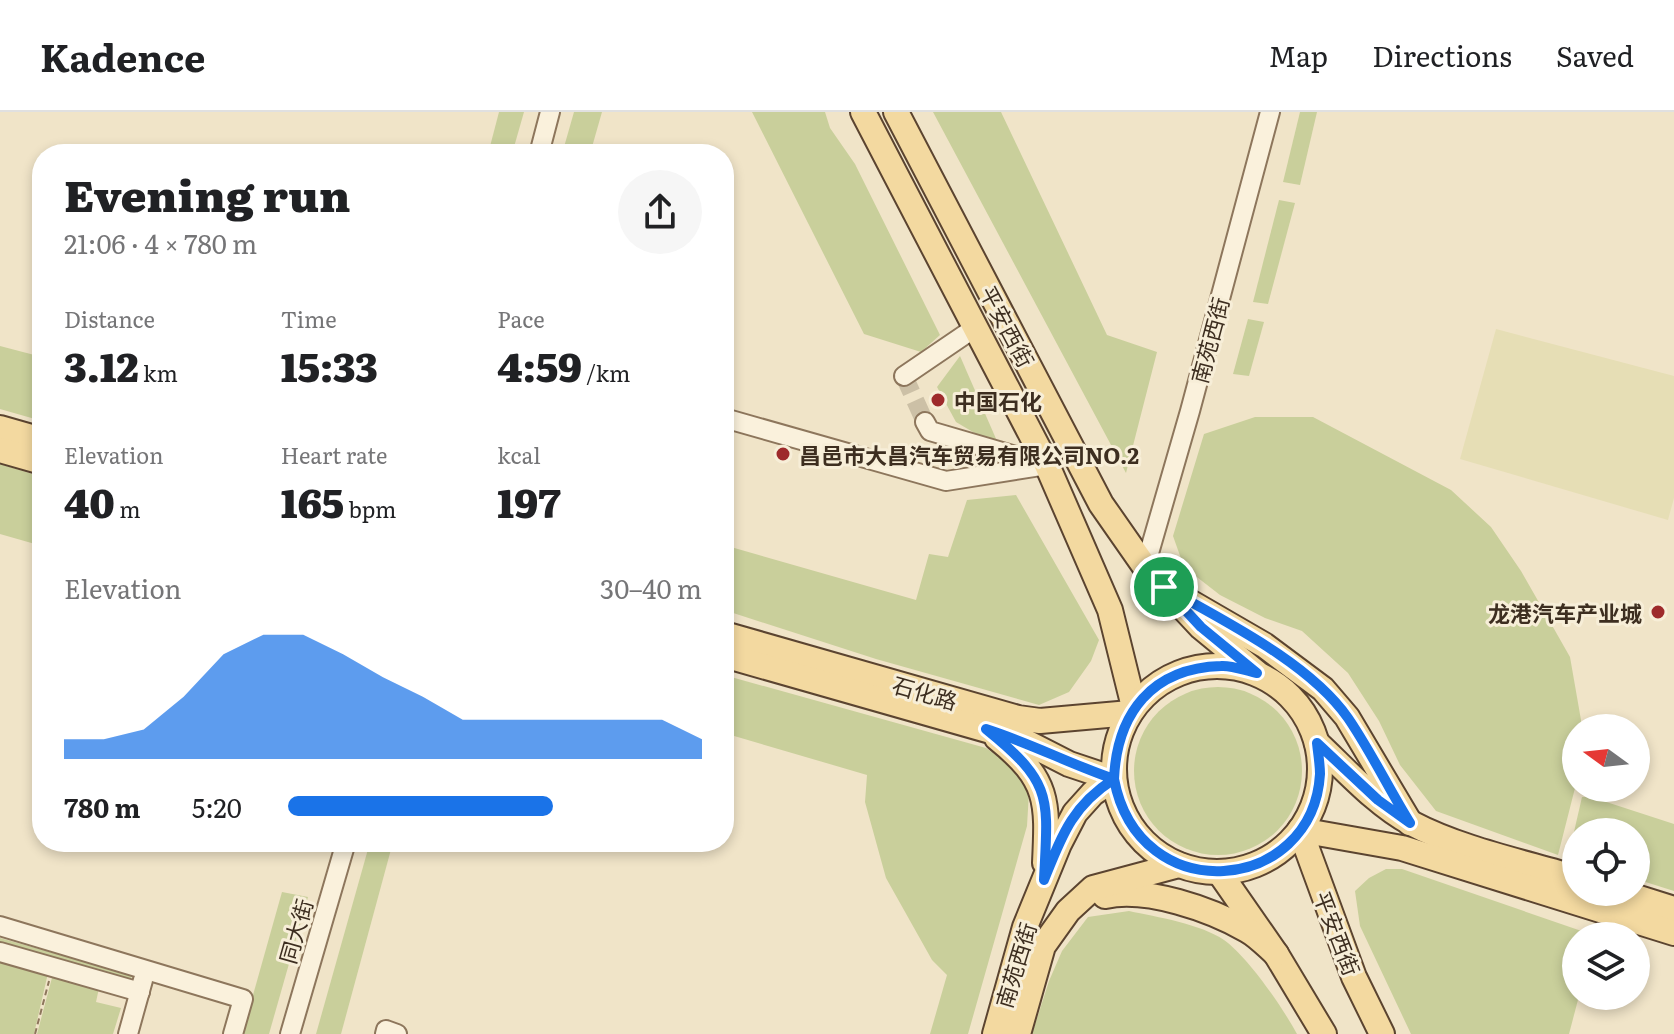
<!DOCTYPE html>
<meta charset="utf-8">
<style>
body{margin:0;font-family:Literata,"Noto Sans SC",serif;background:#f6f6f6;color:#202124;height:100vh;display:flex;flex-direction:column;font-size:30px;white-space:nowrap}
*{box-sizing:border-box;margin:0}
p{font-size:26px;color:#757577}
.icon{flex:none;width:44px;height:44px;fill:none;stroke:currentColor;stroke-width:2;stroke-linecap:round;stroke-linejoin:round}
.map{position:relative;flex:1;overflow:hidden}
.details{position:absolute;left:32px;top:32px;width:702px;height:708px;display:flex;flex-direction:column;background:#fff;border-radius:32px;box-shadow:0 4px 12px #0003}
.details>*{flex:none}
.needle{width:52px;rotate:285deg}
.controls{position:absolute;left:1562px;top:602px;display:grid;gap:16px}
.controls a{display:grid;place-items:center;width:88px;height:88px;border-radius:50%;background:#fff;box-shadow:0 4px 12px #0003;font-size:40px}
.pin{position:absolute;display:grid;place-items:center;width:68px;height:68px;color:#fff;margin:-34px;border:4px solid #fff;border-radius:50%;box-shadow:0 2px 8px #0007}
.round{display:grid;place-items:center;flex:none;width:84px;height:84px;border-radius:42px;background:#f6f6f6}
.headline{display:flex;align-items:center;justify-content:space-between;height:136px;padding:0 32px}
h1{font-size:44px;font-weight:800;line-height:60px}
.stats{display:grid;grid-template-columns:repeat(3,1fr);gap:12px;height:136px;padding:8px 32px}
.stats div{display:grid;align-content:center}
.stats b{font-size:40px;font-weight:800}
.stats small{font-size:22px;font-weight:400}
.stats p{font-size:22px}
.chart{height:224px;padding:16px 32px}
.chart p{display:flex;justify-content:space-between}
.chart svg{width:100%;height:144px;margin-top:8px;fill:#1a73e8;opacity:.7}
ul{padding:0 32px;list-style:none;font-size:26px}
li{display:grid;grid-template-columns:128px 96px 1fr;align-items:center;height:60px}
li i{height:20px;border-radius:10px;background:#1a73e8}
header{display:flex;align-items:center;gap:48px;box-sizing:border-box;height:112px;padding:0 40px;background:#fff;border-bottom:2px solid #e0e0e0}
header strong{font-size:38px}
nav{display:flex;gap:44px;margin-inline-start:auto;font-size:28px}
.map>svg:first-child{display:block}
.farmland{fill:#e6deb5}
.green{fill:#c9cf9b}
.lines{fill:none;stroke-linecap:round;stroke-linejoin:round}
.minor-tunnel{stroke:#ccc0a6;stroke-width:18;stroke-dasharray:18 9;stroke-linecap:butt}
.minor-casing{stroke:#8d765c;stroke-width:22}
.major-casing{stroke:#5b4430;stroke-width:28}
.path{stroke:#8d765c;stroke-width:2;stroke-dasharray:6 4;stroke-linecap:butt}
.minor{stroke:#faf1dc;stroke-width:18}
.major{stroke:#f3d9a0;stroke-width:24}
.route-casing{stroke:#fff;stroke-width:16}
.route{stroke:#1a73e8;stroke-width:10}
.poi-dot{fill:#9e2a2b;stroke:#f7eed8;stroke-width:3}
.labels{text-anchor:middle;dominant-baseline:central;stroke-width:6;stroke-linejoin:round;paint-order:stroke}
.street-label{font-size:22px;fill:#3d2e20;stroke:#f7eed8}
.poi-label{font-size:22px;font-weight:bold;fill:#3d2e20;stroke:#f7eed8;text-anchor:start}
</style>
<header>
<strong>Kadence</strong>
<nav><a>Map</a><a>Directions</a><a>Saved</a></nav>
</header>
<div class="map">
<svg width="1674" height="922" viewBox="0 0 1674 922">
<rect width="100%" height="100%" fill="#f0e4c8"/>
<path class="farmland" d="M1496,217L1674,264V386L1668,408L1460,347Z"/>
<g class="green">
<path d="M499,0H524L512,42H488Z"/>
<path d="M574,0H602L590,42H562Z"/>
<path d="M752,0H825L830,16L855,52L940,223L921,240L864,222Z"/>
<path d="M933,0H1001L1107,223L1157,240L1126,361Z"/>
<path d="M1300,0H1317L1300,73L1283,70Z"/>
<path d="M1279,88L1295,91L1268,192L1253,190Z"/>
<path d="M1248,207L1264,210L1249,264L1233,262Z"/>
<path d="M0,234L42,245V309L0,297Z"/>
<path d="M960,244L1000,336L956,310L937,275Z"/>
<path d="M1255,305H1313L1451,378L1491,415L1521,459L1545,501L1570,545L1581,608V616H1576L1575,676L1558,743L1436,699L1400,653L1379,609L1348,561L1302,519L1265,506L1220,483L1184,455L1173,424L1204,322Z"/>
<path d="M0,352L42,365V434L0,422Z"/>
<path d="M1016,383L1099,528L1091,549L1069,580L1039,593L876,547L724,498V433L916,488L929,442L948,445L967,388Z"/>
<path d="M724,563L986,636L1015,657L1029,680L1027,714L968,922H930L947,863L932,848L886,766L865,690L867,663L724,621Z"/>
<circle cx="1218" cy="659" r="84"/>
<path d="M1582,685H1591L1674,712V779L1636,767V720H1576V749L1568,746Z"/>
<path d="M370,730H393L341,922H316Z"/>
<path d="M1386,757H1402L1596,824H1576V884H1579L1569,922H1411L1360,814L1355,779L1369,766Z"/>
<path d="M282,780L308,785L269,922H242Z"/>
<path d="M1129,799C1157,805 1201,812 1224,828C1248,845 1283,896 1297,922H1032L1049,869L1062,839L1088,805Z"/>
<path d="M0,826L132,863L130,871L0,834Z"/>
<path d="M0,846L48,861L34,922H0Z"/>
<path d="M53,862L99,876L96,890L121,896L113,922H37Z"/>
</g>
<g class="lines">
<path class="minor-tunnel" d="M904,264L925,310"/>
<defs>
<g id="minor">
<path d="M539,42L550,0"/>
<path d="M904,264L976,215"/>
<path d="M724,306L946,369L1047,353"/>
<path d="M925,310L930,319L1040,351"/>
<path d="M1145,455L1190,299L1270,0"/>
<path d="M0,814L243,887L233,922"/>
<path d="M0,840L140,880"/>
<path d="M128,922L143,868"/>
<path d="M290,922L346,730"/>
<path d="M385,922L386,918L397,922"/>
</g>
<g id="major">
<path d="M863,0L1047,353L1110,498L1134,595"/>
<path d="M896,0L1101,392L1145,455L1201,515L1257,561"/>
<path d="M0,316L42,328"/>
<path d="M0,338L42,350"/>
<path d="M1188,489L1264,533L1323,577L1347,605L1410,711"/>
<path d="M724,522L1018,606L1040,609L1130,601"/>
<path d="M724,543L1022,628L1069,652L1114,667"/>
<circle cx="1217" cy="657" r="103"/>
<path d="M997,626C1049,668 1048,689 1045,751"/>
<path d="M1317,631C1346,658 1376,692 1411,711C1460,737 1523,750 1576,766"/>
<path d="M1219,760L1276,842L1324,922"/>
<path d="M1620,780L1674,797"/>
<path d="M1105,784C1147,775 1210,797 1247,818C1258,824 1267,834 1276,842"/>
<path d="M995,922L1025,815L1059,732L1075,701L1093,681L1114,667"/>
<path d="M1018,922L1043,834L1068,799L1093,776L1179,753"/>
<path d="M1382,922L1354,865L1300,718L1402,736L1674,821"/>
</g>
</defs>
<use href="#minor" class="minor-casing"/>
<use href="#major" class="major-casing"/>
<path class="path" d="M35,922L49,869"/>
<use href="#minor" class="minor"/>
<use href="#major" class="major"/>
</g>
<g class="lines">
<defs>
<path id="route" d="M1164,475L1201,515L1257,561C1246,559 1232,553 1221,554C1152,556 1117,601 1114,667C1070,652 1030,631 986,617C1054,672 1048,685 1044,768C1062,723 1072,694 1114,667C1139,799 1313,782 1320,662C1320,652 1318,641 1317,631L1378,688L1410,711C1389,677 1370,638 1348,606C1309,550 1222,508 1164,475"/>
</defs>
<use href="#route" class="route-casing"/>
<use href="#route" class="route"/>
</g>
<g class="poi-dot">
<circle cx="938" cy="288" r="8"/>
<circle cx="783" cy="342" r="8"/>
<circle cx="1658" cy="500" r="8"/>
</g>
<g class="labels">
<g class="street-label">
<text transform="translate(1008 214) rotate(62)">平安西街</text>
<text transform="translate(1209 228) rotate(-75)">南苑西街</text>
<text transform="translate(925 580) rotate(16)">石化路</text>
<text transform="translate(295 819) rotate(-74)">同大街</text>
<text transform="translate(1338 821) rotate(69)">平安西街</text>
<text transform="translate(1015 853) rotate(-73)">南苑西街</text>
</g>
<g class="poi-label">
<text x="954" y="288">中国石化</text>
<text x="799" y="342">昌邑市大昌汽车贸易有限公司NO.2</text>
<text x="1642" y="500" text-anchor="end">龙港汽车产业城</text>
</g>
</g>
</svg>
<div class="controls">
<a><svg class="needle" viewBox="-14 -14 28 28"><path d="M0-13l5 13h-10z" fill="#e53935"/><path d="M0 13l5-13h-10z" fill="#757577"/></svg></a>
<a><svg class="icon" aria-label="locate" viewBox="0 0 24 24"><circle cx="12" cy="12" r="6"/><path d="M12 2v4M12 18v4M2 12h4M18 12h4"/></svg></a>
<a><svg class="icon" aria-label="layers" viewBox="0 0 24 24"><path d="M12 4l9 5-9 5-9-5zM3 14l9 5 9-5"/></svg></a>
</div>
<div class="pin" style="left:1164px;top:475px;background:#1e9e55"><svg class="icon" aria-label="arrive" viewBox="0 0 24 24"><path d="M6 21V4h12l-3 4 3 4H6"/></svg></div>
<section class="details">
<div class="headline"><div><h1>Evening run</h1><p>21:06 · 4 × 780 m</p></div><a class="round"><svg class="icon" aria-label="share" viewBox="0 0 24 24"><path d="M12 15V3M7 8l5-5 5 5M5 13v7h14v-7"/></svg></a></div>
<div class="stats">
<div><p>Distance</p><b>3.12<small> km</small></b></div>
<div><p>Time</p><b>15:33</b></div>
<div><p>Pace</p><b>4:59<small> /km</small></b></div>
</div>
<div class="stats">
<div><p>Elevation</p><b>40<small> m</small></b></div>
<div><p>Heart rate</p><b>165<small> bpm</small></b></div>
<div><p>kcal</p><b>197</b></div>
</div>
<div class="chart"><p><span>Elevation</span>30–40 m</p>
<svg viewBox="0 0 160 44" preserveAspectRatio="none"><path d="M0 44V38L10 38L20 35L30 25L40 12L50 6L60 6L70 12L80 19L90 25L100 32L110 32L120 32L130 32L140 32L150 32L160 38V44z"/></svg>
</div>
<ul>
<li><b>780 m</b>5:20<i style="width:64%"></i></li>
</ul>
</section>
</div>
